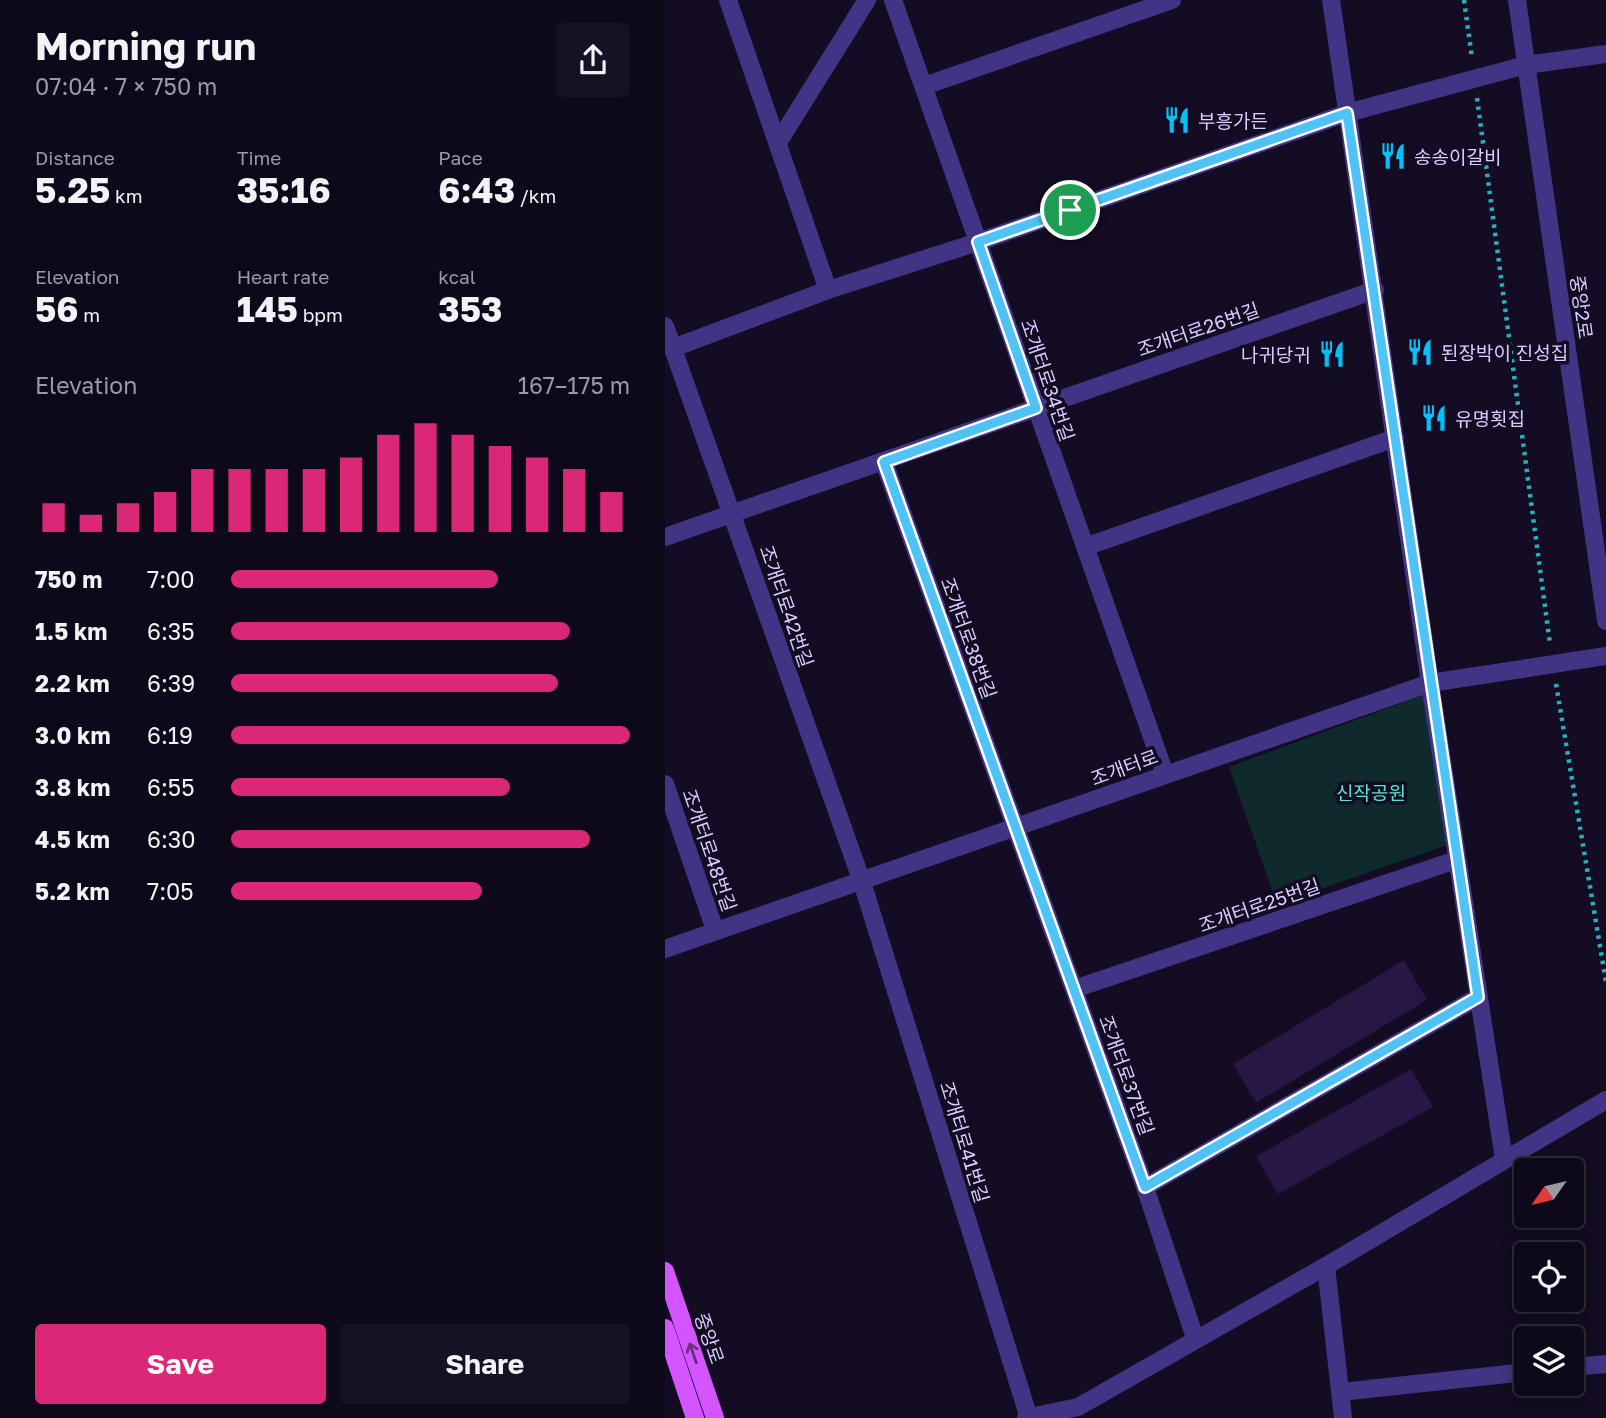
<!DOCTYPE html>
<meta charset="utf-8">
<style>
body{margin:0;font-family:"Golos Text","Noto Sans KR",sans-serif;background:#171223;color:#f1f3f6;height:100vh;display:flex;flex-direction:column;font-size:26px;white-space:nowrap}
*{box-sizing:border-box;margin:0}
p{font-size:23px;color:#9b9aa2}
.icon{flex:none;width:38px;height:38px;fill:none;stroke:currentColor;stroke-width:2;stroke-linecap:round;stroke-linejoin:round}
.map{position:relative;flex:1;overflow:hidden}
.sheet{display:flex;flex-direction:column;background:#0e091a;width:665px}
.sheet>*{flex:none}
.needle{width:46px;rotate:236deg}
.tools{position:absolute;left:849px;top:1158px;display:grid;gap:14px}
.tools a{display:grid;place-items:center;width:70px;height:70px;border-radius:7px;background:#0e091a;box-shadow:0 4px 18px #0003,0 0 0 2px #2e2a39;font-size:35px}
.pin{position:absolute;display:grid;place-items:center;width:60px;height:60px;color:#fff;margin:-30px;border:4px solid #fff;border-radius:50%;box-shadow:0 2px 7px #0007}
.round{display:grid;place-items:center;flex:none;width:74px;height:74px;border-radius:7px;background:#171223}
.summary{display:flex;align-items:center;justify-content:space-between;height:119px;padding:0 35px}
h1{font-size:38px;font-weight:700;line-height:52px}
.metrics{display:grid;grid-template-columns:repeat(3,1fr);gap:10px;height:119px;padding:7px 35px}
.metrics div{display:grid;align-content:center}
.metrics b{font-size:35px;font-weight:700}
.metrics small{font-size:19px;font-weight:400}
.metrics p{font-size:19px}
.chart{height:196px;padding:14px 35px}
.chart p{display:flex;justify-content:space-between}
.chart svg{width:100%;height:126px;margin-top:7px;stroke:#db2777;stroke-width:6}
.primary-button{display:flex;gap:14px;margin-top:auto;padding:14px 35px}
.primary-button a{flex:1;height:80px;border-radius:7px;background:#db2777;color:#fff;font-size:28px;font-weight:700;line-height:80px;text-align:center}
.primary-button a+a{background:#171223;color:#f1f3f6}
ul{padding:0 35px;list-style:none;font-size:23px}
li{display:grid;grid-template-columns:112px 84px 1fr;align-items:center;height:52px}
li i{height:18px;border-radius:9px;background:#db2777}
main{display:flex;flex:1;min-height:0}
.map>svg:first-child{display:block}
.green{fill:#0f2a2d}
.building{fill:#261744}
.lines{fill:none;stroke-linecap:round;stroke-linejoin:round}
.path{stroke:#26b1ba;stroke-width:4.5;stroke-dasharray:3.5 5;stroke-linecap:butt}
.minor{stroke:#413484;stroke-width:18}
.major{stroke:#d454ff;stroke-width:18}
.oneway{stroke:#6a2c85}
.route-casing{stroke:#fff;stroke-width:14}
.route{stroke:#4fc3f7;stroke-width:9}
.labels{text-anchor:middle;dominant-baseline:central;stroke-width:7;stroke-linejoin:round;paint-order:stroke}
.poi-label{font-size:19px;fill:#d9cdff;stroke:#130c22;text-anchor:start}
.street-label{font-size:19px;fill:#d9cdff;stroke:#130c22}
.park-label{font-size:19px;fill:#52e6d3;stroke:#130c22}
</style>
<main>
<section class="sheet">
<div class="summary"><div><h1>Morning run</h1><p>07:04 · 7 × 750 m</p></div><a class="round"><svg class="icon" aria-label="share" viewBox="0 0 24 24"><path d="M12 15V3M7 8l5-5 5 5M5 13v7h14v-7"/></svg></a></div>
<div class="metrics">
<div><p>Distance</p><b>5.25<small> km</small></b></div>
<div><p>Time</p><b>35:16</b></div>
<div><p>Pace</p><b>6:43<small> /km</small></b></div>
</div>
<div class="metrics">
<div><p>Elevation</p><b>56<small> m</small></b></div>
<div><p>Heart rate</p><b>145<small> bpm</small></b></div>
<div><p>kcal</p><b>353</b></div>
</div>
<div class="chart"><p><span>Elevation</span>167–175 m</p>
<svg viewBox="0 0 160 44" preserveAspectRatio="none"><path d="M5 44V34M15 44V38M25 44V34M35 44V30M45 44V22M55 44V22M65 44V22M75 44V22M85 44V18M95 44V10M105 44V6M115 44V10M125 44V14M135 44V18M145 44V22M155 44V30"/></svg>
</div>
<ul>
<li><b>750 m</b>7:00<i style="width:67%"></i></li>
<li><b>1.5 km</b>6:35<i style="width:85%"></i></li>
<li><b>2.2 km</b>6:39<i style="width:82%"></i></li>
<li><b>3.0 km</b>6:19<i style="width:100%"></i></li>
<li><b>3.8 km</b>6:55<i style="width:70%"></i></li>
<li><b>4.5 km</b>6:30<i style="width:90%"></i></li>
<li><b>5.2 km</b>7:05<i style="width:63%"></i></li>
</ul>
<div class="primary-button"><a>Save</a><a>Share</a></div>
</section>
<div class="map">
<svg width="941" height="1418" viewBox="0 0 941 1418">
<rect width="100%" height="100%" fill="#130c22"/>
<path class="green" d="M761,694L794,841L612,904L564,767Z"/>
<g class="building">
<path d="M739,960L762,1000L591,1103L568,1064Z"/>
<path d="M746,1069L768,1107L613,1194L591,1156Z"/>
</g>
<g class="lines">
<g class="path">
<path d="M799,0L807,58"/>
<path d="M812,98L885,644"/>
<path d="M891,684L941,982"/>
</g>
<g class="minor">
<path d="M63,0L163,290"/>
<path d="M228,0L500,774"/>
<path d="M666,0L765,683L839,1159"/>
<path d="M852,0L941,621"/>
<path d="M259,86L507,0"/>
<path d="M114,141L202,0"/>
<path d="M0,326L196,879L364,1418"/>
<path d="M8,348L163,290L313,242L682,113L861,65L941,54"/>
<path d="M219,462L480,1187L530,1338"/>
<path d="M0,537L710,290"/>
<path d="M420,547L730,438"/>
<path d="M0,784L50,930"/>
<path d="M0,949L765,683L941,656"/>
<path d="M409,989L791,860"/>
<path d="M480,1187L813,997"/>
<path d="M661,1266L678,1418"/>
<path d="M906,1367L941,1364"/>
<path d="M676,1392L861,1372"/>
<path d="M361,1418L413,1407L661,1266L941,1100"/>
</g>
<g class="major">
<path d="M0,1271L50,1418"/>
<path d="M0,1328L30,1418"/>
</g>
</g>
<defs><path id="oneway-shaft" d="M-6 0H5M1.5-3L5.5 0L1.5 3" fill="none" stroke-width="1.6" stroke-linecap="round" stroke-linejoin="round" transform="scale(1.75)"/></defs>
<use class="oneway" href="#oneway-shaft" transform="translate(28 1353) rotate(-109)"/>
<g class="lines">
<defs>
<path id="route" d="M682,113L813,997L480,1187L219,462L371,408L313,242Z"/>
</defs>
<use href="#route" class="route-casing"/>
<use href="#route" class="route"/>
</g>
<defs>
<symbol id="restaurant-bare" viewBox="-9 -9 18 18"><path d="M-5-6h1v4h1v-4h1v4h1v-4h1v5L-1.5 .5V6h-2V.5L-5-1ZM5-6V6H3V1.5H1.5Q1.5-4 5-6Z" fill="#00c1f8" stroke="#130c22" stroke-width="2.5" paint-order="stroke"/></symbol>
</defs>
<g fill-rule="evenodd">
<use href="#restaurant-bare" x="493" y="101" width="38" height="38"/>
<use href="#restaurant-bare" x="709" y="137" width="38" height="38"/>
<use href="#restaurant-bare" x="736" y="333" width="38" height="38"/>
<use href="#restaurant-bare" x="648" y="335" width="38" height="38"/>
<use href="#restaurant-bare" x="750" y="399" width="38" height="38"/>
</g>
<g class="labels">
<g class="poi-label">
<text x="533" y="120">부흥가든</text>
<text x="749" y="156">송송이갈비</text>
<text x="776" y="352">된장박이 진성집</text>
<text x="646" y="354" text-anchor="end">나귀당귀</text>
<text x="790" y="418">유명횟집</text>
</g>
<g class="street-label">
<text transform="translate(917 307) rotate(82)">중앙2로</text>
<text transform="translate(533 329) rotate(-19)">조개터로26번길</text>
<text transform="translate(383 380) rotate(71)">조개터로34번길</text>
<text transform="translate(122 606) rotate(71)">조개터로42번길</text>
<text transform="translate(304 638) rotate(70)">조개터로38번길</text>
<text transform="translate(459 767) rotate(-20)">조개터로</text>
<text transform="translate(45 850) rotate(71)">조개터로48번길</text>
<text transform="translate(594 905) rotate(-19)">조개터로25번길</text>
<text transform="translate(462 1075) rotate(70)">조개터로37번길</text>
<text transform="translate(300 1142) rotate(73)">조개터로41번길</text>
<text transform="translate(45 1338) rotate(71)">중앙로</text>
</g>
<g class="park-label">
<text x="706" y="792">신작공원</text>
</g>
</g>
</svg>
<div class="tools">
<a><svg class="needle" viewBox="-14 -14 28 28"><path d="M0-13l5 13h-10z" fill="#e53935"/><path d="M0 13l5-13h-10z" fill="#9b9aa2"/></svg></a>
<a><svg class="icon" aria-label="locate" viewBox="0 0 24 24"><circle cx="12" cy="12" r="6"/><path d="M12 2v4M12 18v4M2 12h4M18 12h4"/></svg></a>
<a><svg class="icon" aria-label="layers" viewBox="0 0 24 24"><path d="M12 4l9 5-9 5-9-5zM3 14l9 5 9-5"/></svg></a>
</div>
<div class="pin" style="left:405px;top:210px;background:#1e9e55"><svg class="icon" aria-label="arrive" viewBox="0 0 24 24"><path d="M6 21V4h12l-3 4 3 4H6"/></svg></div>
</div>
</main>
